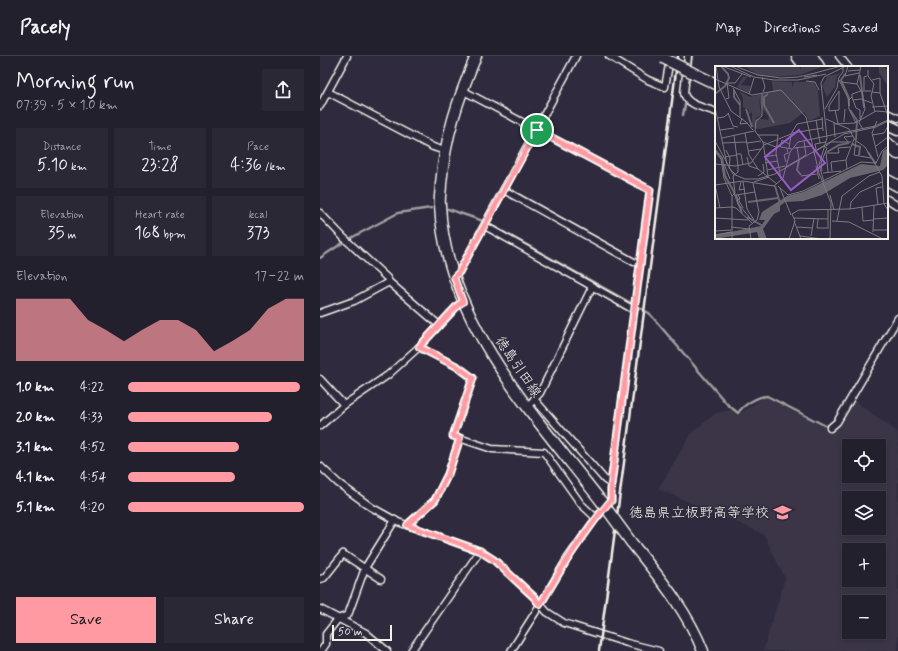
<!DOCTYPE html>
<meta charset="utf-8">
<style>
body{margin:0;font-family:Mynerve,"Klee One",sans-serif;background:#2b2836;color:#f1f3f6;height:100vh;display:flex;flex-direction:column;font-size:15px;white-space:nowrap}
*{box-sizing:border-box;margin:0}
p{font-size:13px;color:#a3a3aa}
.icon{flex:none;width:22px;height:22px;fill:none;stroke:currentColor;stroke-width:2;stroke-linecap:round;stroke-linejoin:round}
.map{position:relative;flex:1;overflow:hidden}
.sheet{display:flex;flex-direction:column;background:#23202e;width:320px}
.sheet>*{flex:none}
.tools{position:absolute;left:522px;top:383px;display:grid;gap:8px}
.tools a{display:grid;place-items:center;width:44px;height:44px;border-radius:0px;background:#23202e;box-shadow:0 2px 6px #0003,0 0 0 1px #403e4a;font-size:20px}
.scale{position:absolute;left:12px;bottom:10px;width:60px;box-sizing:border-box;padding-left:4px;border:2px solid #f4f1e8;border-top:0;font-size:11px;line-height:14px;white-space:nowrap;color:#f4f1e8;-webkit-text-stroke:3px #2f2a3d;paint-order:stroke}
.pin{position:absolute;display:grid;place-items:center;width:34px;height:34px;color:#fff;margin:-17px;border:2px solid #fff;border-radius:50%;box-shadow:0 1px 4px #0007}
.round{display:grid;place-items:center;flex:none;width:42px;height:42px;border-radius:0px;background:#2b2836}
.summary{display:flex;align-items:center;justify-content:space-between;height:68px;padding:0 16px}
h1{font-size:22px;font-weight:600;line-height:30px}
.stats{display:grid;grid-template-columns:repeat(3,1fr);gap:6px;height:68px;padding:4px 16px}
.stats div{display:grid;align-content:center;border-radius:0px;background:#2b2836;text-align:center}
.stats b{font-size:17px;font-weight:600}
.stats small{font-size:11px;font-weight:400}
.stats p{font-size:11px}
.chart{height:112px;padding:8px 16px}
.chart p{display:flex;justify-content:space-between}
.chart svg{width:100%;height:72px;margin-top:4px;fill:#ff9aa2;opacity:.7}
.primary-button{display:flex;gap:8px;margin-top:auto;padding:8px 16px}
.primary-button a{flex:1;height:46px;border-radius:0px;background:#ff9aa2;color:#111;font-size:16px;font-weight:600;line-height:46px;text-align:center}
.primary-button a+a{background:#2b2836;color:#f1f3f6}
ul{padding:0 16px;list-style:none;font-size:13px}
li{display:grid;grid-template-columns:64px 48px 1fr;align-items:center;height:30px}
li i{height:10px;border-radius:5px;background:#ff9aa2}
header{display:flex;align-items:center;gap:24px;box-sizing:border-box;height:56px;padding:0 20px;background:#23202e;border-bottom:1px solid #403e4a}
header strong{font-size:19px}
nav{display:flex;gap:22px;margin-inline-start:auto;font-size:14px}
main{display:flex;flex:1;min-height:0}
.map>svg:first-child{display:block}
.built{fill:#3b3647;fill-rule:evenodd}
.lines{fill:none;stroke-linecap:round;stroke-linejoin:round}
.stream{stroke:#a19ea0;stroke-width:2.5}
.minor-casing{stroke:#f4f1e8;stroke-width:9}
.primary-casing{stroke:#f4f1e8;stroke-width:13}
.motorway-casing{stroke:#f4f1e8;stroke-width:15}
.minor{stroke:#2f2a3d;stroke-width:6}
.primary{stroke:#2f2a3d;stroke-width:10}
.motorway{stroke:#2f2a3d;stroke-width:12}
.rail{stroke:#f4f1e8;stroke-width:2.5}
.primary-bridge-casing{stroke:#f4f1e8;stroke-width:13;stroke-linecap:butt}
.primary-bridge{stroke:#2f2a3d;stroke-width:10}
.route-casing{stroke:#fff;stroke-width:8}
.route{stroke:#ff9aa2;stroke-width:5}
.labels{text-anchor:middle;dominant-baseline:central;stroke-width:3;stroke-linejoin:round;paint-order:stroke}
.street-label{font-size:14px;fill:#f4f1e8;stroke:#2f2a3d}
.poi-label{font-size:14px;fill:#f4f1e8;stroke:#2f2a3d;text-anchor:end}
.inset-river{fill:none;stroke:#6a6670;stroke-width:2}
.inset-road{fill:none;stroke:#7e7a81;stroke-width:1}
.view{fill:#995dc9;fill-opacity:0.15;stroke:#995dc9;stroke-width:2}
.inset-edge{fill:none;stroke:#f4f1e8;stroke-width:2}
</style>
<header>
<strong>Pacely</strong>
<nav><a>Map</a><a>Directions</a><a>Saved</a></nav>
</header>
<main>
<section class="sheet">
<div class="summary"><div><h1>Morning run</h1><p>07:39 · 5 × 1.0 km</p></div><a class="round"><svg class="icon" aria-label="share" viewBox="0 0 24 24"><path d="M12 15V3M7 8l5-5 5 5M5 13v7h14v-7"/></svg></a></div>
<div class="stats">
<div><p>Distance</p><b>5.10<small> km</small></b></div>
<div><p>Time</p><b>23:28</b></div>
<div><p>Pace</p><b>4:36<small> /km</small></b></div>
</div>
<div class="stats">
<div><p>Elevation</p><b>35<small> m</small></b></div>
<div><p>Heart rate</p><b>168<small> bpm</small></b></div>
<div><p>kcal</p><b>373</b></div>
</div>
<div class="chart"><p><span>Elevation</span>17–22 m</p>
<svg viewBox="0 0 160 44" preserveAspectRatio="none"><path d="M0 44V6L10 6L20 6L30 6L40 19L50 25L60 32L70 25L80 19L90 19L100 25L110 38L120 32L130 25L140 12L150 6L160 6V44z"/></svg>
</div>
<ul>
<li><b>1.0 km</b>4:22<i style="width:98%"></i></li>
<li><b>2.0 km</b>4:33<i style="width:82%"></i></li>
<li><b>3.1 km</b>4:52<i style="width:63%"></i></li>
<li><b>4.1 km</b>4:54<i style="width:61%"></i></li>
<li><b>5.1 km</b>4:20<i style="width:100%"></i></li>
</ul>
<div class="primary-button"><a>Save</a><a>Share</a></div>
</section>
<div class="map">
<svg width="578" height="595" viewBox="0 0 578 595">
<rect width="100%" height="100%" fill="#2f2a3d"/>
<filter id="ink" filterUnits="userSpaceOnUse"><feTurbulence type="fractalNoise" baseFrequency=".025" numOctaves="2"/><feDisplacementMap in="SourceGraphic" scale="8" xChannelSelector="R" yChannelSelector="G"/><feConvolveMatrix kernelMatrix="1 2 1 2 8 2 1 2 1" color-interpolation-filters="sRGB"/></filter>
<g filter="url(#ink)">
<path class="built" d="M443,342H447L512,375L517,371L535,345L578,376V595H443L465,522L444,479L437,475L338,433L372,376L396,357L412,354L418,359ZM529,390H559V420H529ZM529,442H559V472H529ZM529,494H559V524H529ZM529,546H559V576H529Z"/>
<g class="lines">
<g class="stream">
<path d="M370,13L372,0"/>
<path d="M363,59L366,44"/>
<path d="M128,153L163,165"/>
<path d="M171,169L329,257L407,348L418,357C423,349 438,340 447,340L506,370"/>
<path d="M31,182L78,157L111,152"/>
<path d="M0,202L24,186"/>
</g>
<defs>
<g id="minor">
<path d="M289,0L328,24L345,31L350,3"/>
<path d="M368,0L364,37C366,49 386,52 396,56"/>
<path d="M519,0L528,11"/>
<path d="M142,34L330,134L291,428V445L276,462"/>
<path d="M8,36L113,91L125,95"/>
<path d="M0,50L27,0"/>
<path d="M567,57L578,62"/>
<path d="M184,134L314,206"/>
<path d="M567,143L578,150"/>
<path d="M0,157L24,182L67,222L69,226L119,269"/>
<path d="M165,170L314,254"/>
<path d="M134,221L139,216L256,0"/>
<path d="M0,257L34,245L69,226"/>
<path d="M99,291L138,311L153,322L133,380L172,393L224,396L261,448L276,462L247,503L220,549L191,595"/>
<path d="M0,323L24,349"/>
<path d="M214,343L285,424L291,428"/>
<path d="M208,350L220,337L272,231"/>
<path d="M0,370L24,349L68,319L99,291L138,249L143,246"/>
<path d="M510,372L517,366L578,262"/>
<path d="M0,410L18,427L51,451L78,466L160,495L174,504L214,541L227,556L244,567L307,587L339,595"/>
<path d="M87,469L115,444L128,418L140,382"/>
<path d="M0,523L4,522L23,498L61,523"/>
<path d="M0,553L46,577L67,595"/>
<path d="M1,595L6,588V578L18,563L28,559L45,512L75,464"/>
<path d="M91,595L160,495"/>
</g>
<g id="primary">
<path d="M156,0C138,43 125,81 121,128C121,135 119,142 120,149C125,264 214,359 281,445"/>
<path d="M373,17L396,28"/>
<path d="M567,69L578,74"/>
<path d="M567,124L578,130"/>
<path d="M311,486C338,520 367,554 383,595"/>
</g>
<g id="motorway">
<path d="M478,0L486,11"/>
<path d="M491,0L498,11"/>
<path d="M567,88L578,97"/>
</g>
</defs>
<use href="#minor" class="minor-casing"/>
<use href="#primary" class="primary-casing"/>
<use href="#motorway" class="motorway-casing"/>
<use href="#minor" class="minor"/>
<use href="#primary" class="primary"/>
<use href="#motorway" class="motorway"/>
<path class="rail" d="M279,595L358,0"/>
<defs>
<g id="primary-bridge">
<path d="M343,2L373,17"/>
<path d="M281,445L311,486"/>
</g>
</defs>
<use href="#primary-bridge" class="primary-bridge-casing"/>
<use href="#primary-bridge" class="primary-bridge"/>
</g>
</g>
<g class="lines" filter="url(#ink)">
<defs>
<path id="route" d="M217,74L330,134L291,428V444C263,477 241,512 220,549L214,541L174,504L160,495L87,469L115,444L128,418L140,382L133,380L153,322L138,311L99,291L138,249L143,246L134,221L139,216Z"/>
</defs>
<use href="#route" class="route-casing"/>
<use href="#route" class="route"/>
</g>
<defs>
<symbol id="school-bare" viewBox="-9 -9 18 18"><path d="M0-5L7-2L0 1L-7-2ZM-4 1L0 2.5L4 1V4Q0 6-4 4Z" fill="#ff9aa2" stroke="#2f2a3d" stroke-width="2.5" paint-order="stroke"/></symbol>
</defs>
<g fill-rule="evenodd">
<use href="#school-bare" x="450" y="444" width="25" height="25"/>
</g>
<g class="labels">
<g class="street-label">
<text transform="translate(198 311) rotate(56)">徳島引田線</text>
</g>
<g class="poi-label">
<text x="449" y="457">徳島県立板野高等学校</text>
</g>
</g>
<g transform="translate(395 10)">
<rect width="173" height="173" fill="#2f2a3d"/>
<path d="M29,0H84L86,3V0H109L85,9L56,11L43,9ZM164,0H169L171,4L173,0V20L164,7ZM126,7L122,10L120,21L112,31L107,20L113,10ZM28,11H32L26,19L35,20L34,27L22,21ZM52,15L77,16V22L79,16H99L103,25L105,50L94,55L89,46L75,57L43,63L37,61V46L33,49L34,44L28,41V32L24,25L35,31L58,25L57,16ZM44,32L46,41L54,51L53,54L40,52L46,50Z" fill="#454050" fill-rule="evenodd"/>
<path d="M173,82V99L168,104L135,112L107,129L88,135L70,136L65,140V145L59,148L48,163L52,173H44L42,166L0,173V169L46,160L50,154H44L47,146L72,130L88,126L146,98L165,100L168,85Z" fill="#6a6670"/>
<path class="inset-river" d="M130,8L126,14L134,32V40M145,9L149,42M19,24V31L25,39M0,28L10,20L14,12L13,8L6,0M53,28L49,31V39L59,57M31,43L37,61M135,44L142,54L141,74M137,78L145,81L144,89M0,84L7,92L10,110L18,124L27,147M112,86L124,79L134,77M153,86L161,98M84,94L82,104L86,109M60,120L65,137M33,136L63,132M32,151L48,160"/>
<path class="inset-road" d="M1,0L4,21L16,45L31,56L38,64M7,0L36,11M15,0L39,11L59,14H83L111,8M20,0L43,9L66,12L83,11L100,7M133,0L130,10L144,7M146,0L142,18L146,25M153,4V10L159,18L156,30L160,46M133,5L145,4M100,7L126,0M47,11L50,21L48,26M89,11L102,9M0,13L37,29L66,24L91,51L104,107L116,137L115,173M124,14L133,32L134,43L141,57M157,14L165,12V27M91,15L100,16L104,24M126,16L142,18M18,22L25,35V51M149,24V11L152,10M124,25V44L114,45V40ZM147,25L150,43L144,57L148,63M157,26L165,27L173,50M34,28L39,12M47,28V50L41,55L40,65L48,76L53,110M137,31V28L146,25H156M11,33L14,32L12,17H20L27,8M134,34L137,31L138,34L146,33L157,37M138,34L141,42L145,44V53M0,41L12,98M157,41L173,40M110,43L122,22L124,11L128,6V1M120,44L123,57M13,47L18,60L23,61M107,51L108,65M2,52L9,51L14,47M27,52L25,58L33,57M111,53L134,63L140,74L150,81L167,110L169,138L173,144M101,54L105,77M162,55L157,67L163,91M129,56L130,43M119,57L120,71M120,58L140,57L161,45L173,46M5,64L19,62M30,67L34,89L43,103M77,67L108,62M19,69L23,100M43,69H63L61,87L66,113M157,69L169,67L173,60M7,72L39,65M0,75L18,108L30,113H43L60,108L129,68L161,61L173,55M141,75L139,89L156,92M48,76L61,81M133,76L129,71L138,70M7,77L32,76M32,77L46,75M61,80L77,83M111,80L116,76H136M161,80L173,71M65,81L67,74L74,78M82,81L84,93M79,82L97,80M74,83L76,68M11,84L15,92L14,102L20,108M33,85L46,83M99,85L101,83L100,78L111,76M0,86L6,93L9,112L17,130V173M111,86L113,106M98,87L109,80L112,82L106,97L107,105M112,87H124L123,82L135,81M22,88H26L28,99M10,91L22,89M32,91L34,100L43,103M49,91L61,89M71,96L69,89L73,87L72,83M50,97L63,95M0,98L20,100L36,97L49,79L76,68L82,58L108,53M9,98L15,113M101,100L104,113M71,101L91,89L89,75M43,103L62,118M132,103L131,94L139,73M52,104L70,100M117,105L116,96L131,94M108,107L126,105M43,110L49,106L48,98M86,110L102,108M28,115L32,143L39,154M26,116L24,124L30,123M39,116L54,111M109,116L104,99L112,72L106,17L109,11L131,0M0,119L5,142M0,119L28,115L59,120L68,112L75,86L83,76L160,60L173,54M63,120L73,129L88,125L146,96L161,97L167,85L173,80M65,122L76,149M23,128L25,133L22,134L23,138L36,153M21,129L40,126M21,129L28,142M115,129L119,144M17,130L20,127L18,110L23,106V100M163,139L161,122L167,121M17,141L21,142L37,157M147,141L148,155L159,154M0,142L17,141M135,143L136,136L145,126L167,116M0,152L33,154M79,152L113,153M103,153L102,162H112M159,153L173,152M79,155L86,173M117,155L134,156L168,173M122,155L127,130L154,110L165,106M16,161L34,163M82,161L97,162M113,163V144M158,164H173M0,165L16,164M158,166L159,139M0,169L16,166M85,170L107,173M96,170L99,152M36,173L34,160L42,154L44,146L38,117M74,173L80,155L77,148L84,144L135,143L173,137"/>
<path class="view" d="M84,64L110,97L76,124L50,91Z"/>
<rect width="173" height="173" class="inset-edge"/>
</g>
</svg>
<div class="tools">
<a><svg class="icon" aria-label="locate" viewBox="0 0 24 24"><circle cx="12" cy="12" r="6"/><path d="M12 2v4M12 18v4M2 12h4M18 12h4"/></svg></a>
<a><svg class="icon" aria-label="layers" viewBox="0 0 24 24"><path d="M12 4l9 5-9 5-9-5zM3 14l9 5 9-5"/></svg></a>
<a>+</a>
<a>−</a>
</div>
<div class="scale">50 m</div>
<div class="pin" style="left:217px;top:74px;background:#1e9e55"><svg class="icon" aria-label="arrive" viewBox="0 0 24 24"><path d="M6 21V4h12l-3 4 3 4H6"/></svg></div>
</div>
</main>
